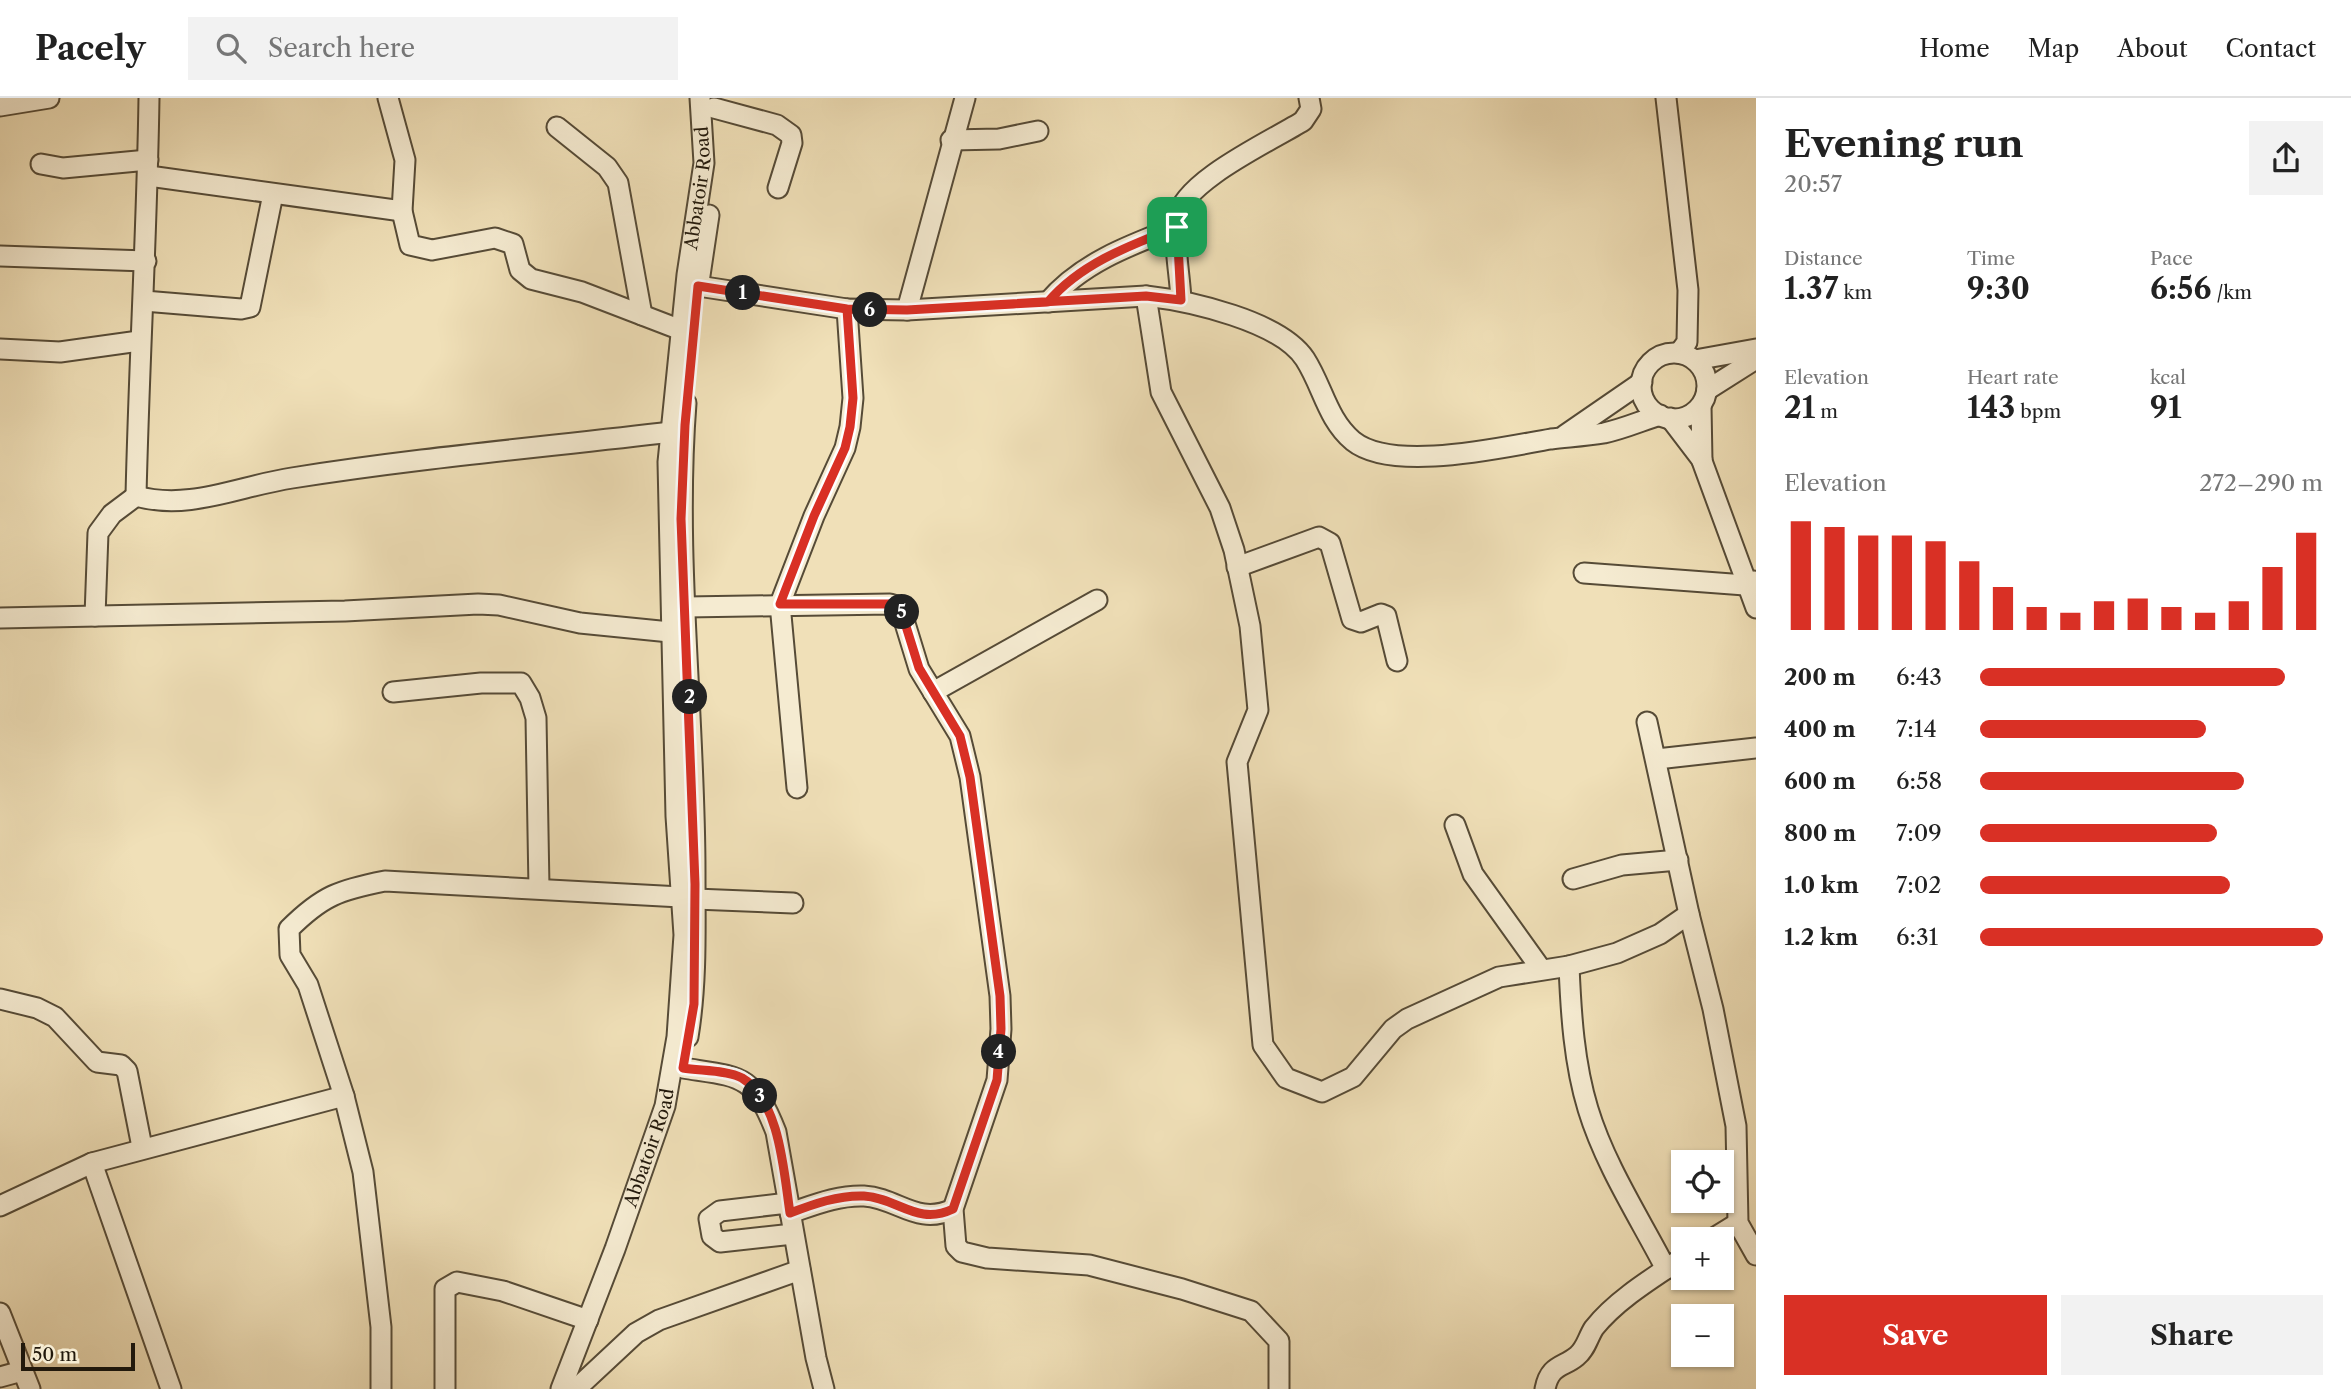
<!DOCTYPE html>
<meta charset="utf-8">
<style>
body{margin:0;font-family:"Libre Caslon Text",serif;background:#f2f2f2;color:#222;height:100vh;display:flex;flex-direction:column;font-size:26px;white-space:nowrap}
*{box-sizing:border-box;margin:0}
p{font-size:23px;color:#767676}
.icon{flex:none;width:38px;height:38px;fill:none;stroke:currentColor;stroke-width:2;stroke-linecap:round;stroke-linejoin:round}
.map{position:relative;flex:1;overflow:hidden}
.side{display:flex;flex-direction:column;background:#fff;width:595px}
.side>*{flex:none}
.buttons{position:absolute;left:1671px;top:1052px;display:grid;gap:14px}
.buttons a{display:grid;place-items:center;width:63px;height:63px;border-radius:0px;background:#fff;box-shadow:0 2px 5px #0004;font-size:35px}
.scale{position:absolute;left:21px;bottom:18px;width:114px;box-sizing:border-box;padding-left:7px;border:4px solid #22190c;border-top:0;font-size:19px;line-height:24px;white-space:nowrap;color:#22190c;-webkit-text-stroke:5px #f5ebd1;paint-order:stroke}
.pin{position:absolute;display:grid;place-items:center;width:60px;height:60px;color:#fff;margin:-30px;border-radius:14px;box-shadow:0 4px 10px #0006}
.km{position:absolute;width:35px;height:35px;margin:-18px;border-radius:50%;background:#222;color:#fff;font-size:19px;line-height:35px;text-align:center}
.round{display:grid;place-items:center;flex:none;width:74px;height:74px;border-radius:0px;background:#f2f2f2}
.head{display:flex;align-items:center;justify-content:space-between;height:119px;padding:0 28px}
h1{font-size:38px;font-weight:800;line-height:52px}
.figures{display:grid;grid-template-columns:repeat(3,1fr);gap:10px;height:119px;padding:7px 28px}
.figures div{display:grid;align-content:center}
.figures b{font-size:30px;font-weight:800}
.figures small{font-size:19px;font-weight:400}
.figures p{font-size:19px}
.chart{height:196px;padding:14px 28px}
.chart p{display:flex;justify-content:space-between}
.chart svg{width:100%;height:126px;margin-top:7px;stroke:#d93025;stroke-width:6}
.primary-button{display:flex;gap:14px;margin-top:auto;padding:14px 28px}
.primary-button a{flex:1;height:80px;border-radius:0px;background:#d93025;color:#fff;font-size:28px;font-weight:800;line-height:80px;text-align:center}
.primary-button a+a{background:#f2f2f2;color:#222}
ul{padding:0 28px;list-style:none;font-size:23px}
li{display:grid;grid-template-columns:112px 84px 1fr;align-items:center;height:52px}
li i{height:18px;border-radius:9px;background:#d93025}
header{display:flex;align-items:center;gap:42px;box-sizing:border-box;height:98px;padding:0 35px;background:#fff;border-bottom:2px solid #e0e0e0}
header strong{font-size:33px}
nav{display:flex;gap:38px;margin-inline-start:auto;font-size:24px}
.search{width:490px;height:63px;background:#f2f2f2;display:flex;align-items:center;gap:18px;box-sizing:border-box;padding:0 24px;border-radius:0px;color:#767676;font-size:26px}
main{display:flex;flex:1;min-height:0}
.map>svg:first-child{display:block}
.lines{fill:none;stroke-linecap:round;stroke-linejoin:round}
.minor-casing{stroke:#564b37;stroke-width:23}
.minor{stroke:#f5ebd1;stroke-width:19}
.route-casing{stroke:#fff;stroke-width:14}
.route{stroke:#d93025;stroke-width:9}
.labels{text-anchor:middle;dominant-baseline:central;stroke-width:5;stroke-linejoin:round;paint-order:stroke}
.street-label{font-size:18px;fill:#22190c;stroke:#f5ebd1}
</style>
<header>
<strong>Pacely</strong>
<div class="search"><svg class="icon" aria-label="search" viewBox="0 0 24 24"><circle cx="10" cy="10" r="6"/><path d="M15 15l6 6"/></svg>Search here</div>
<nav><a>Home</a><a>Map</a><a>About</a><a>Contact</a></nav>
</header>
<main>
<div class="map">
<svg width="1756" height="1291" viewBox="0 0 1756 1291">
<rect width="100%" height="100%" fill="#f0e0b8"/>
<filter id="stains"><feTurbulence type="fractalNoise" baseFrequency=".00286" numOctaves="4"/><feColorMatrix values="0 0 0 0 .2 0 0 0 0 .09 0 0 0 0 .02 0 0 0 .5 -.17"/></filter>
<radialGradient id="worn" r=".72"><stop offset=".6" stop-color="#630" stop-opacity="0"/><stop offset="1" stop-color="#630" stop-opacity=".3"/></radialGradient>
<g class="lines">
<defs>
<g id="minor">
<path d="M388,0L405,62L402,113L410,147L432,152L495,140L513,146L520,172L531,181L582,194L681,232"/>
<path d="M1666,0L1688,192L1687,244L1679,255"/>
<path d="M0,8L49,0"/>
<path d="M714,10L777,27L791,37L792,45L778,90"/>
<path d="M557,29L607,69L618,85L642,217"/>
<path d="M951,42L999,41L1038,33"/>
<path d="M41,66L63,70L148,62"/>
<path d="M149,78L402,113"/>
<path d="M0,158L146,163"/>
<path d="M699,184L709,117"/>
<path d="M698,188L847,211L907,212L1146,198C1190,203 1280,223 1305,261C1323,289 1327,321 1353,343C1393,375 1503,349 1551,341C1568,339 1586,338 1604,335C1623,331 1641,323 1660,317"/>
<path d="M1146,198L1161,294L1220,410L1234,452L1250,528L1258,612L1237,664L1263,947L1286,980L1322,994L1353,979L1393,931L1407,921L1499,879L1569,868L1617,855L1660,836L1689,816"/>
<path d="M1181,202C1180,177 1173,145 1177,120C1183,83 1271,43 1303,23L1311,11L1309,0"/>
<path d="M144,203L241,211L250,209L273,96"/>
<path d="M1048,204C1081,165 1130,147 1177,129"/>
<path d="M907,212L965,0"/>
<path d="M0,251L60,254L139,243"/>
<circle cx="1674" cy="288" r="33"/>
<path d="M1695,262L1756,251"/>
<path d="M1707,292L1756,261"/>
<path d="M686,305C674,461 695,617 695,774C695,829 697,884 688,939"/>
<path d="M1701,308L1702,363L1756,510"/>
<path d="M1670,320L1702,362"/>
<path d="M1565,337L1642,284"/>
<path d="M136,398C189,413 239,388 292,380C417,360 545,349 671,334"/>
<path d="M136,398C139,265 147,133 149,0"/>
<path d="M1237,469L1319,439L1330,445L1352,521L1361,524L1381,516L1386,518L1397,563"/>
<path d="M1584,475L1745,487L1754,483"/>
<path d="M686,509L890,506L900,509L919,571L960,638L970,679L1000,898L1001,931L997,982L953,1111L956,1148L962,1154L987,1160L1089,1167L1182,1191L1251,1213L1279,1243V1291"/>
<path d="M95,518L98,435L112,416L136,398"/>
<path d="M0,520L345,513L478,506L499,507L580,525L670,534"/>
<path d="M393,594L481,585H521L530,600L536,620L539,790"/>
<path d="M933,594L1097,502"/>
<path d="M1647,624L1689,816L1713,911L1736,1028L1738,1125L1756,1157"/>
<path d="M1657,661L1756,650"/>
<path d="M797,690L780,506L814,418L845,350L850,329L853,300L847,211"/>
<path d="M1455,727L1473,776L1541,871"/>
<path d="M1573,781L1622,767L1678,762"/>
<path d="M695,801L793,805"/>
<path d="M1569,868C1571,916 1574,965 1588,1011C1605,1067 1639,1119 1666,1171"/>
<path d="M0,901L37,910L55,919L97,964L121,967L127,973L142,1049"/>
<path d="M683,970C740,979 753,975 776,1034L816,1260L824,1291"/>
<path d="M92,1065L171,1291"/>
<path d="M788,1105L720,1113L709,1121L712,1138L720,1144L793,1136"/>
<path d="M0,1108L92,1065L344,998"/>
<path d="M790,1115C814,1107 838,1097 864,1098C898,1100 917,1128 953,1111"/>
<path d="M1712,1141L1738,1125"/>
<path d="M0,1215L30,1291"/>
<path d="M0,1279L22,1273"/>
<path d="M381,1291V1229L363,1074L344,998L308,887L290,857L289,831C322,798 339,792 385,783L681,799"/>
<path d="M445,1291V1191L457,1184L503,1193L588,1222"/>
<path id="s1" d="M561,1291L615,1151L665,1008L677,939L684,837L676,718L668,364L687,177L704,65L700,0"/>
<path d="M576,1291L636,1235L659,1222L800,1172"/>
<path d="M1545,1291C1550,1266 1563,1270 1577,1258C1586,1251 1588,1239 1594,1230C1616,1202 1654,1179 1684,1159"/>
</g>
</defs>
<use href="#minor" class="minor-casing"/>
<use href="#minor" class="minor"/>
</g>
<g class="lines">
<defs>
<path id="route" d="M1177,129C1131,147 1081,165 1048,204L907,212L847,211L698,188L685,327L681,421L695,786L694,906L683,970C700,973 727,972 742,980C780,1002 784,1076 790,1115C814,1106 838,1097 864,1098C898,1100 917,1128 953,1111L997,982L1001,931L1000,898L970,679L960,638L919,570L900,509L890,506H780L814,418L845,350L850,329L853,300L847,211L907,212L1146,198L1181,202L1177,129"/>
</defs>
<use href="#route" class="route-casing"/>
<use href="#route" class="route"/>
</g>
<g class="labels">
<g class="street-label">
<text stroke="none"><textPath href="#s1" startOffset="1223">Abbatoir Road</textPath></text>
<text stroke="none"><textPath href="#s1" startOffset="257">Abbatoir Road</textPath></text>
</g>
</g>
<rect width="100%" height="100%" filter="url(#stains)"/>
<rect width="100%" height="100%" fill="url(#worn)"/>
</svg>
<div class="buttons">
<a><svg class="icon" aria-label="locate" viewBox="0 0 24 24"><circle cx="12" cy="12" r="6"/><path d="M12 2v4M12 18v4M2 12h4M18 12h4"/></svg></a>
<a>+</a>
<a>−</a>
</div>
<div class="scale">50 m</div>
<div class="pin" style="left:1177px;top:129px;background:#1e9e55"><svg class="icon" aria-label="arrive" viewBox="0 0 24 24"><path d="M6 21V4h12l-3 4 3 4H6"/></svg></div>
<b class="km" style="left:743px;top:195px">1</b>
<b class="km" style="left:690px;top:599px">2</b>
<b class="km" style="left:760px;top:998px">3</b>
<b class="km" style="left:999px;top:954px">4</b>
<b class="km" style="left:902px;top:514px">5</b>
<b class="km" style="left:870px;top:212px">6</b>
</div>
<section class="side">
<div class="head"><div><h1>Evening run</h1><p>20:57</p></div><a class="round"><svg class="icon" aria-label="share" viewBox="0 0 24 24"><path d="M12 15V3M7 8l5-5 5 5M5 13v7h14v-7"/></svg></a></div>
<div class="figures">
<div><p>Distance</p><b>1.37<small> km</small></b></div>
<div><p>Time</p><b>9:30</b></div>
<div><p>Pace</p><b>6:56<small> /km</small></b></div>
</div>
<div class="figures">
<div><p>Elevation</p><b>21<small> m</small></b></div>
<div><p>Heart rate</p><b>143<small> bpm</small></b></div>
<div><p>kcal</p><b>91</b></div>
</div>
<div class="chart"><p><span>Elevation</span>272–290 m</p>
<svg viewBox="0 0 160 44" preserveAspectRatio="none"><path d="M5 44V6M15 44V8M25 44V11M35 44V11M45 44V13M55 44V20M65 44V29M75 44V36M85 44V38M95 44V34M105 44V33M115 44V36M125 44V38M135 44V34M145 44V22M155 44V10"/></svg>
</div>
<ul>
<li><b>200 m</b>6:43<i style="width:89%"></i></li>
<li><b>400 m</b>7:14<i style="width:66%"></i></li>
<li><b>600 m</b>6:58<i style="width:77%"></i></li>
<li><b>800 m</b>7:09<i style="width:69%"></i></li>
<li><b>1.0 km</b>7:02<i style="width:73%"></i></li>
<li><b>1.2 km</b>6:31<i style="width:100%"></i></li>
</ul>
<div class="primary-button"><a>Save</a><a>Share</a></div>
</section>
</main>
